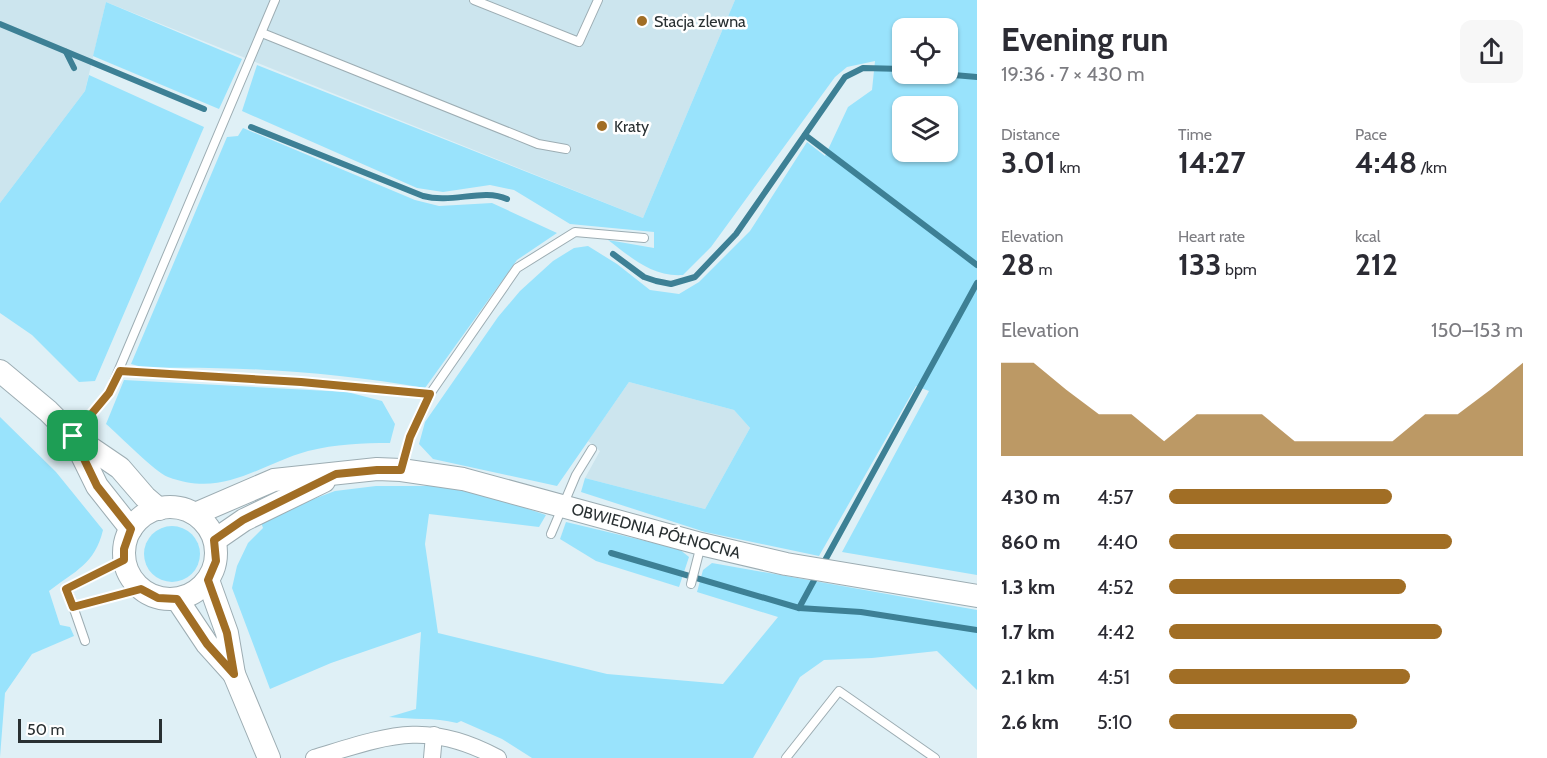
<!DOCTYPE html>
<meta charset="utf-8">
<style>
body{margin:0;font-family:Cabin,sans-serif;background:#f7f7f7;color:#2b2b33;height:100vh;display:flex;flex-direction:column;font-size:22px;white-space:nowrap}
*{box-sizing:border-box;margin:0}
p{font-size:20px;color:#7c7c81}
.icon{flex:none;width:33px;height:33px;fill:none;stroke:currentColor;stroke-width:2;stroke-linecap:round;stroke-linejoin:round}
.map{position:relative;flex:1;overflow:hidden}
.drawer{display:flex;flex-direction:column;background:#fff;width:570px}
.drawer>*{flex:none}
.tools{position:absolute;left:892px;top:18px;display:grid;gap:12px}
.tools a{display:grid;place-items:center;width:66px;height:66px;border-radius:12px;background:#fff;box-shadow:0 2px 4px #0004;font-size:30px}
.scale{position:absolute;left:18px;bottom:15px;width:144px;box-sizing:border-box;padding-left:6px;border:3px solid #293032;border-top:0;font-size:16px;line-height:21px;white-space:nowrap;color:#293032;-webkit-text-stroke:4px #fff;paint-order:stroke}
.pin{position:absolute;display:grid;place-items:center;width:51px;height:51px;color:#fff;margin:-26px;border-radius:12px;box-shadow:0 3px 9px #0006}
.round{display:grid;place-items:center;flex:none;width:63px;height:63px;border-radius:12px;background:#f7f7f7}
.summary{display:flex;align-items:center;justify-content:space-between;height:102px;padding:0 24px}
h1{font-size:33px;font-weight:700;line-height:45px}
.metrics{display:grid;grid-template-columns:repeat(3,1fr);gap:9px;height:102px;padding:6px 24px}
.metrics div{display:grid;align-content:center}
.metrics b{font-size:30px;font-weight:700}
.metrics small{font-size:16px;font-weight:400}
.metrics p{font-size:16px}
.chart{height:168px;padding:12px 24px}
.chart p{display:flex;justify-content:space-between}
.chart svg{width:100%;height:108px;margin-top:6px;fill:#a16e25;opacity:.7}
ul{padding:0 24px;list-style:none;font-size:20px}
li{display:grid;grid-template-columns:96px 72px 1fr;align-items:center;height:45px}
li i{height:15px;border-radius:8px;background:#a16e25}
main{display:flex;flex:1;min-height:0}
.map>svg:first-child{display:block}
.built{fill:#cce5ee}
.green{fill:#99e3fc;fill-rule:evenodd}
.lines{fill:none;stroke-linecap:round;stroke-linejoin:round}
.stream{stroke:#3d8095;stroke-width:6}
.service-casing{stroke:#9dadb3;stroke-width:10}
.minor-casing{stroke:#9dadb3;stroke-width:18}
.secondary-casing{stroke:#9dadb3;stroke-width:24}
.service{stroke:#fff;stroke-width:8}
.minor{stroke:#fff;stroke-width:16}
.secondary{stroke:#fff;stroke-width:22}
.route-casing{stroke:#fff;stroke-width:12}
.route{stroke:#a16e25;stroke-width:8}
.poi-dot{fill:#a16e25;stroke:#fff;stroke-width:2}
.labels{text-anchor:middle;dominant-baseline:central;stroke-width:5;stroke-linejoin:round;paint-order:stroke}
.poi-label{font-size:16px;fill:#293032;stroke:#fff;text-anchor:start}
.street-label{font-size:16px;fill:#293032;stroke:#fff}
</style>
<main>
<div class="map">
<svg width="977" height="758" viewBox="0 0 977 758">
<rect width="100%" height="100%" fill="#dff0f6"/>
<g class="built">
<path d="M0,0H735L643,218L106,2L85,91L0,203Z"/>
<path d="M629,382L734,410L750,428L705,509L585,478L600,451L588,441Z"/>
</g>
<g class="green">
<path d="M735,0H977V575L842,552L929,391L916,386L819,556L705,532L581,492L585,478L705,509L750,428L734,410L629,382L557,486L433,459L419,444L425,422L498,317L520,291L553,261L574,248L588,246L617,264L650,290L679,294L699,282L750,231L807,142L825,156L848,107L872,90L875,61L847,67L835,77L711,247L683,275C652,277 632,258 608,240L654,248V232L570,224L514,190L490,185L443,192L417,188L242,111L257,65L643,218ZM903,28H948V74H903ZM903,106H948V152H903Z"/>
<path d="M106,2L242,59L219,109L93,56Z"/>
<path d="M89,75L204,127L95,381L79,382L32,335L0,313V203L85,91Z"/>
<path d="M243,128L415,200L439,206L492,203L557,233L517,260L425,388C333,372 240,366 146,368L131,364L227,137L238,136Z"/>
<path d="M124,380L347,392L382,401L395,424L390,443C362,443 336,444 308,451C258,465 224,498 168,477C155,472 119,435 106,424Z"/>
<path d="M0,417L56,472L103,530C95,564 75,571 49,591L60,625L70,627L74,636L32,654L5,693L0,757Z"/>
<path d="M376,486H436L490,496L546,515L539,527L429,514L425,544L438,633L607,674L723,684L778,617L697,592L703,570L712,563L977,610V690L937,651L872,658L824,660L800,677L753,758H532L502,739L461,721L457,723C434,717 412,720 389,717L416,709L421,632L331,663L270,689L232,588L237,566L248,543L263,528L260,519L335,491Z"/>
<path d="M566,522L679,549L689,557L679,587L596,561L560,539Z"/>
<circle cx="172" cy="554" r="28"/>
</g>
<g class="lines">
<g class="stream">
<path d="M0,24L204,109"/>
<path d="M66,52L74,68"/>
<path d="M942,74L977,77"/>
<path d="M251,127L423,196C452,204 483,188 507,199"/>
<path d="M805,135L977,265"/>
<path d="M613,254L644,277L656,281L671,284L695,277L736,234L845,77L863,68L903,69"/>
<path d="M611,553L799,608L861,612L977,630"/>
<path d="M823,564L977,283"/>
<path d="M799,608L818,573"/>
</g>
<defs>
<g id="service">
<path d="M474,0L579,42L598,0"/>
<path d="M262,33L538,144L566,149"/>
<path d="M120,371L301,382L430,394L410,437L401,470"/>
<path d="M430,394L517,268L575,232L644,238"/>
<path d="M73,436L109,393L275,0"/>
<path d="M551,534L576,475L592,449"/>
<path d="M691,584L701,545"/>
<path d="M73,607L141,589"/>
<path d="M85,641L67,589L124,560"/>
<path d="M786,758L839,691L935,758"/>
</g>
<g id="minor">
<path d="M314,758C387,736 426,719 498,758"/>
<path d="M432,758L434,735"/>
</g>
<g id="secondary">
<path d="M0,371L48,411L73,436L120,468L145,497L159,509"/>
<path d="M73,437L97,486L131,529"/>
<circle cx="170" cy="553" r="46"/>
<path d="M195,514L274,480L377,469L401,470L463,479L701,544L786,564L977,596"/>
<path d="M215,540L244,520L324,481"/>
<path d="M208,580L227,633L234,674L269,758"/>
<path d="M177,599L207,644L234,674"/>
</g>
</defs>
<use href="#service" class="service-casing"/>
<use href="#minor" class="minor-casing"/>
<use href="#secondary" class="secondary-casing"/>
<use href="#service" class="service"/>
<use href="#minor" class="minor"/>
<use href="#secondary" class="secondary"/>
</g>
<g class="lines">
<defs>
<path id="route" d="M120,371L301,382L430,394L410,437L401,470H377L336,474L243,520L214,540L216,561L208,580L227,633L234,674L207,644L177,599L158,598L141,589L73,607L66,589L124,560V549L131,529L97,486L73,436L109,393Z"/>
</defs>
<use href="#route" class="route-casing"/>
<use href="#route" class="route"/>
</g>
<g class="poi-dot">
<circle cx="642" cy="21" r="6"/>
<circle cx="602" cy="126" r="6"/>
</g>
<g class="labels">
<g class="poi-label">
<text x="654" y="21">Stacja zlewna</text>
<text x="614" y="126">Kraty</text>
</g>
<g class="street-label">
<text transform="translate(656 531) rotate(15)">OBWIEDNIA PÓŁNOCNA</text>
</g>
</g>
</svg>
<div class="tools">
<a><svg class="icon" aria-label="locate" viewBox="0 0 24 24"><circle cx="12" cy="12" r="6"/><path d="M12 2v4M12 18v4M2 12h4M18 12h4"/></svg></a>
<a><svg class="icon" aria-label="layers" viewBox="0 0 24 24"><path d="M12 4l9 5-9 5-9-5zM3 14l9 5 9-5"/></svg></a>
</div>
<div class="scale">50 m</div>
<div class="pin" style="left:73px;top:436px;background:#1e9e55"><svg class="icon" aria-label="arrive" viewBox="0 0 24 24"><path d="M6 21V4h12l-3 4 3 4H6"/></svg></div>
</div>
<section class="drawer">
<div class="summary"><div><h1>Evening run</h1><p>19:36 · 7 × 430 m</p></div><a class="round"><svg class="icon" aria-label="share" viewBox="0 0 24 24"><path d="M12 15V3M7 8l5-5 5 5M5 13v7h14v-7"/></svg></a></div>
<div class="metrics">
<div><p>Distance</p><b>3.01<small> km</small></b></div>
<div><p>Time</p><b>14:27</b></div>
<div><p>Pace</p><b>4:48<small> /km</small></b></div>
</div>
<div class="metrics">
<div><p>Elevation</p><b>28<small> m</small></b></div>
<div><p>Heart rate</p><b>133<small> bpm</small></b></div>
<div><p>kcal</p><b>212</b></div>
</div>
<div class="chart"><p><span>Elevation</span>150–153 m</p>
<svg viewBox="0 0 160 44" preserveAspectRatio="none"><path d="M0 44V6L10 6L20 17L30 27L40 27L50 38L60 27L70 27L80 27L90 38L100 38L110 38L120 38L130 27L140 27L150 17L160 6V44z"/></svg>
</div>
<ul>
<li><b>430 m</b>4:57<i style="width:63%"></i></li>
<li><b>860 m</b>4:40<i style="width:80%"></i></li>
<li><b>1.3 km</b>4:52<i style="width:67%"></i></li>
<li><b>1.7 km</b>4:42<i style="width:77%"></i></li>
<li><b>2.1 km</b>4:51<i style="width:68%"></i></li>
<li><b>2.6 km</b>5:10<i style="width:53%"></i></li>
</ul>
</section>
</main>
